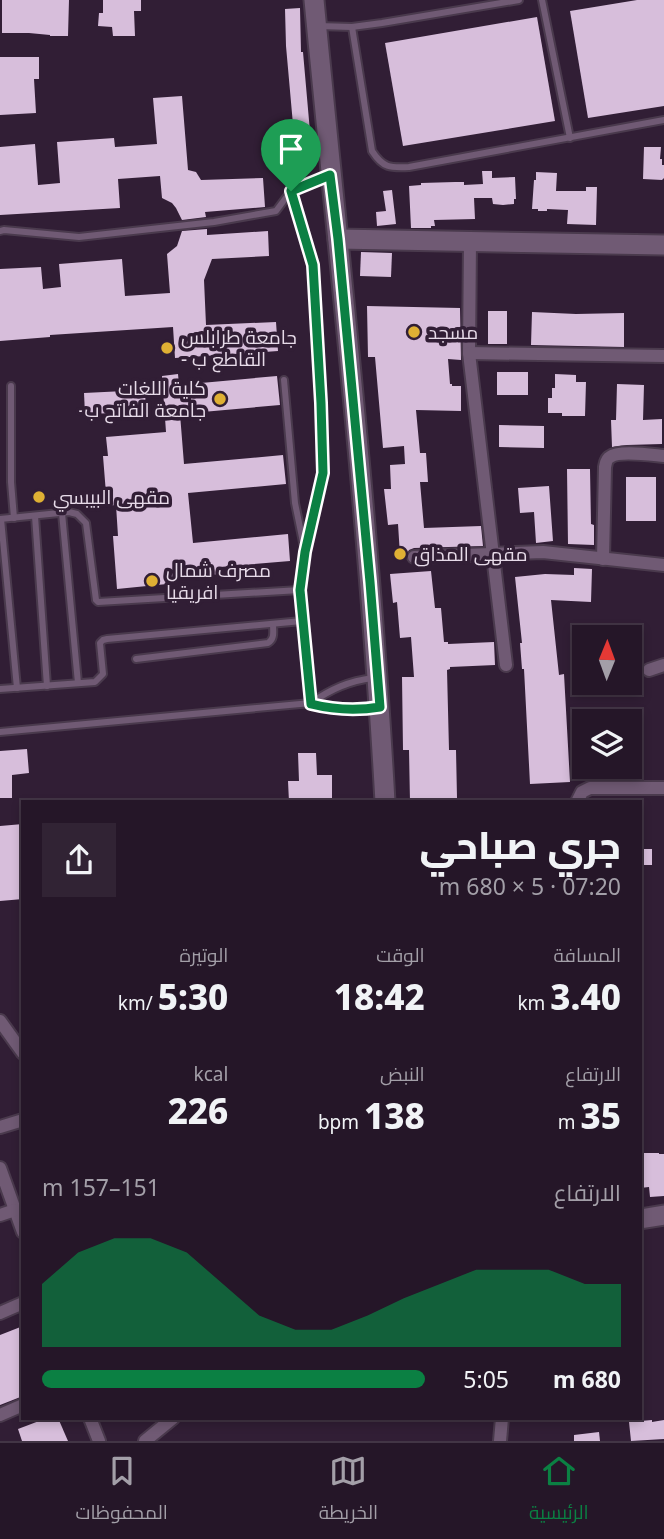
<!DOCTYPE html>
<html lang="ar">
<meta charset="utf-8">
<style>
body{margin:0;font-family:"Noto Sans",Cairo,sans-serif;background:#312334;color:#f1f3f6;direction:rtl;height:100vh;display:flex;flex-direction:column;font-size:26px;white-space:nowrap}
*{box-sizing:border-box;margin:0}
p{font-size:23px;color:#a39fa8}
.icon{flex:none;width:38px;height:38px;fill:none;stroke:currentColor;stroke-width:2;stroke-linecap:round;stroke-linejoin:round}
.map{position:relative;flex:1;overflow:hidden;direction:ltr}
.drawer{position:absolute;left:21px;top:800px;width:621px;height:620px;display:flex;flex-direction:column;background:#251628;border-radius:0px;box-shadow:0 4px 10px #0003,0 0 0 2px #423545;direction:rtl}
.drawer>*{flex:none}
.needle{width:46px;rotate:1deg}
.controls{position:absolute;left:572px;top:625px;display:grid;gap:14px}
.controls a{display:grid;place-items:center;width:70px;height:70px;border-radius:0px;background:#251628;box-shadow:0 4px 10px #0003,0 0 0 2px #423545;font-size:35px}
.pin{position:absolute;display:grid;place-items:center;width:60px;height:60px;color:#fff;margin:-72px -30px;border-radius:50% 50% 50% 0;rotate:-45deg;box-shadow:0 0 7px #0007}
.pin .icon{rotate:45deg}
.round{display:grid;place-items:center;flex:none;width:74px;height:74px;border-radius:0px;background:#312334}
.summary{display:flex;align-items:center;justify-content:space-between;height:119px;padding:0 21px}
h1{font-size:38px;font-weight:800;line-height:52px}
.figures{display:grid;grid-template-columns:repeat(3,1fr);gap:10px;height:119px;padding:7px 21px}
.figures div{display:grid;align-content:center}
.figures b{font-size:35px;font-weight:800}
.figures small{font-size:19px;font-weight:400}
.figures p{font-size:19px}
.chart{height:196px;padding:14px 21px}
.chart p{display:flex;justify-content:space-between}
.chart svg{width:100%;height:126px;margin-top:7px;fill:#0b8043;opacity:.7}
ul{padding:0 21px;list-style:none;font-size:23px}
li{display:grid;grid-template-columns:112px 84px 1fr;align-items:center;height:52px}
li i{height:18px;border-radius:9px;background:#0b8043}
.tabs{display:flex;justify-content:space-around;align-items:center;height:98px;border-top:2px solid #423545;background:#251628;font-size:19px;color:#a39fa8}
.tabs a{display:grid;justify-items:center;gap:4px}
.tabs .selected{color:#0b8043}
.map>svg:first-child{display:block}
.building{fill:#d7bedb}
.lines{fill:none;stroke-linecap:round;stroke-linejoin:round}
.lane-casing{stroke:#4a3a4d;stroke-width:10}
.street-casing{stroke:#4a3a4d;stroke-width:16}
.secondary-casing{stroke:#4a3a4d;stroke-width:23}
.lane{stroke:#705a74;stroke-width:6}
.street{stroke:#705a74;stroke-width:12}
.secondary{stroke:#705a74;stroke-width:19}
.route-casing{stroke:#fff;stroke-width:14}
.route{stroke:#0b8043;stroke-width:9}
.poi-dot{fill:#dfb034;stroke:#311e35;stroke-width:2.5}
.labels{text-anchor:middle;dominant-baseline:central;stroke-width:7;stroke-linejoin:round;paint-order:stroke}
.poi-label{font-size:19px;fill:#e7dbe9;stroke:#311e35;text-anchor:start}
</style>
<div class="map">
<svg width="664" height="1441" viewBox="0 0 664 1441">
<rect width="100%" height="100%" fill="#311e35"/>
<g class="building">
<path d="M2,0H69L68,36H50V35L29,33H2Z"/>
<path d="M103,0H141V11H134L135,36H113L112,27L98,26L99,13H103Z"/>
<path d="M637,0H664V106L588,118L570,11Z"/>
<path d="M300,8L301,52H303L313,166L300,167L299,146L295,147L286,46L285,9Z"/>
<path d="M537,17L555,121L403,146L385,43Z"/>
<path d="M0,57H39V79H34L36,113L0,115Z"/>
<path d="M182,96L188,170L196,172L201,180L263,178L265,207L205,212L206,217L182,220L176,208L172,203L162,198L160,176L118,179L120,208L0,215V147L35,144L38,185L60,183L57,142L114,138L115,147L157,144L153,98Z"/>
<path d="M644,147H661L660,159H662V165H664V178L662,180L643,179Z"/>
<path d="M482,171H492V178L515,177L516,199H514V204L503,205L493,204L492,198H474L475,219L434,220L435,226H431V228H411L409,186L421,185V183L455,182H464V185L483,184Z"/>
<path d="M536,172L557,173L556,191H586V187H597L596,225L567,224L568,210L547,209V211H538V209H532L534,180H536Z"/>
<path d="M392,190L396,224L377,226L376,212L386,211L383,191Z"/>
<path d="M207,229V235L268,231L269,256L212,259L204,280L206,325L276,322L278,351L175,358L173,327L50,335V337L0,341V269L41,267L43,289L61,287L59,264L122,259L125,296L170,293L167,254L177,246L182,231Z"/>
<path d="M361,252L392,253L391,277L360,276Z"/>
<path d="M367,306L460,308L461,360L448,359L450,384H452V386H461V411L416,410L420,453H426L428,482H420L424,528L481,526L483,546L414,548L409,550L406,555H400L398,524L388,525L384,489H391L390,465L405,464L404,446L383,448L375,357H368Z"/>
<rect x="488" y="311" width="19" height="33"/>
<path d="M532,312L576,314L624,313V347L531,345Z"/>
<rect x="497" y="372" width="31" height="23"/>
<path d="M178,374L179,385L277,376L280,405L180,414L184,464L283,455L286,484L188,493L193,543L288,534L290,561L220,567L221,574L166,579L167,584L117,589L113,536H118L116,505L107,506L103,456H108L106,437L166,432L162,376Z"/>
<path d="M555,374L576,375V382H586L585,416H562V413H548V398H552V388H555Z"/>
<path d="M617,384L644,385L643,420L662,419V444L627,445L612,447L611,420H616Z"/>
<path d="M145,390L146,412L85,414L84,393Z"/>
<path d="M499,425L544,426V448L499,447Z"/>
<path d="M567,469H590L591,524L594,525V545L568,544Z"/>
<rect x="626" y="477" width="30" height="44"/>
<path d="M549,486L553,541L536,543L534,512L520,513L518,488Z"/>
<path d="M574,568L592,569L591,602L551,600L559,675L564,674L570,782L530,784L524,669H522L520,643H522L515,577L545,574L574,575Z"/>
<path d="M431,571L435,608H441L444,642H448V644L494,642L495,665L450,667V669L447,670L449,750H456L457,798H448V802H410L409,750H403L402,677H414L411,637L400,638L397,602L393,603L390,574Z"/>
<path d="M27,749L29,773L12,775V798H0V751Z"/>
<path d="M298,753H316L317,775H332V802H289L288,781H299Z"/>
<path d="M23,824V899L0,901V826Z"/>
<rect x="640" y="849" width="12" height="16"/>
<path d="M640,1153H659V1154H664V1196L650,1197L649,1187L640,1188Z"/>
<path d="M23,1326V1396L0,1405V1335Z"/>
<path d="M47,1418H58L68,1441H22L18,1429Z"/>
<path d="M652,1420V1422L664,1420V1439L631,1441L629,1422Z"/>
<path d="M599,1432L600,1441H574V1435Z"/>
</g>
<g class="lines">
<defs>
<g id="lane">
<path d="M542,0L570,138"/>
<path d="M318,26L352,27L382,23L519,0"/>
<path d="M352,27L372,151C383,168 390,168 409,167L664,120"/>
<path d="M291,191L313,265L321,403L323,473L306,547"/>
<path d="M0,231L4,230L79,237L214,222L276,211L291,191L329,175"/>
<path d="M11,386V482L14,518"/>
<path d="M62,513L78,683"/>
<path d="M35,516L47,686"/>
<path d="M0,519L69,512L77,514L86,523L96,600L98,602L300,590"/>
<path d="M1,519L17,688"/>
<path d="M136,659L268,643C275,639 273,631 273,624"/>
<path d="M0,689L95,682L103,674L100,643L103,640L107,639L302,621"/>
<path d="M311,703C331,689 349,681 373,678"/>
<path d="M311,703L344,710L375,708"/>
<path d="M0,732L311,703L300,590L305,552L295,503L284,380"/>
</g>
<g id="street">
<path d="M470,241L469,353L506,665"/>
<path d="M469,353L664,356"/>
<path d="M414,557L543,552L664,565"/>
<path d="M603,559L605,467C606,463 606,459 610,457C619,450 652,455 664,456"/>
<path d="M649,670L664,665"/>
<path d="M577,802L582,792L590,788H664"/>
<path d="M0,1021L23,1053"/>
<path d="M0,1127L23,1120"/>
<path d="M0,1168L23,1232"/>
<path d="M0,1215L15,1210"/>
<path d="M0,1313L23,1303"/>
<path d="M0,1415L23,1405"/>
<path d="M90,1418L99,1441"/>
<path d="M145,1441L173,1418"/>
<path d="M500,1441L502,1418"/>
</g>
<g id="secondary">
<path d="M314,0C340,267 370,534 385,802"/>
<path d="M338,239L664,245"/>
<path d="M640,1219L664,1215"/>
</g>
</defs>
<use href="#lane" class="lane-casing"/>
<use href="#street" class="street-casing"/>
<use href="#secondary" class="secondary-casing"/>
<use href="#lane" class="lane"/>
<use href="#street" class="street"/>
<use href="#secondary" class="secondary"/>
</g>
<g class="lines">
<defs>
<path id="route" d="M330,175L338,239L370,582L380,707C356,711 335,710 311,704L300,590L305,552L323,473L321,403L313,265L291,191Z"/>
</defs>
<use href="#route" class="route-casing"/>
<use href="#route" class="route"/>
</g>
<g class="poi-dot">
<circle cx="414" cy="332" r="7"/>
<circle cx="167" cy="348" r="7"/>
<circle cx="220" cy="399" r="7"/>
<circle cx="39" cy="497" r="7"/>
<circle cx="400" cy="554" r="7"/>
<circle cx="152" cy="581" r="7"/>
</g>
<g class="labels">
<g class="poi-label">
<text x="428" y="332">مسجد</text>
<text x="181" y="337">جامعة طرابلس<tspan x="181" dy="22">- القاطع ب</tspan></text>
<text x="206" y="388" text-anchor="end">كلية اللغات<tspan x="206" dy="22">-جامعة الفاتح ب</tspan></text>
<text x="53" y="497">مقهى البيبسي</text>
<text x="414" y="554">مقهى المذاق</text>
<text x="166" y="570">مصرف شمال<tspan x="166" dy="22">افريقيا</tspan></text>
</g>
</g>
</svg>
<div class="controls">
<a><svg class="needle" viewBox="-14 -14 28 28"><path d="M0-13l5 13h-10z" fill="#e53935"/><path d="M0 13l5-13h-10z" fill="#a39fa8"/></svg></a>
<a><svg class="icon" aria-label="layers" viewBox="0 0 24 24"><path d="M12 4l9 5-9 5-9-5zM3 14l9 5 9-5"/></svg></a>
</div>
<div class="pin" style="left:291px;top:191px;background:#1e9e55"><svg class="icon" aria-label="arrive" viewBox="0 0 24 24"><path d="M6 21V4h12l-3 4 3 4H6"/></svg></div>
<section class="drawer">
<div class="summary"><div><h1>جري صباحي</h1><p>07:20 · 5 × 680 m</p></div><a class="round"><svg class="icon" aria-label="share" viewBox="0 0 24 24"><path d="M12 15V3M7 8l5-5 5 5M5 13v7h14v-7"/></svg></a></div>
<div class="figures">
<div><p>المسافة</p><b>3.40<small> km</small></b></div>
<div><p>الوقت</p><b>18:42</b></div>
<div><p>الوتيرة</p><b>5:30<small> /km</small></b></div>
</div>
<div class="figures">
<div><p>الارتفاع</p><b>35<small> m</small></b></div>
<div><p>النبض</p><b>138<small> bpm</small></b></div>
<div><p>kcal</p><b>226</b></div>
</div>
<div class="chart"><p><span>الارتفاع</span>151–157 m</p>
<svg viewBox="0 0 160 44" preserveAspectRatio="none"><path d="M0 44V22L10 11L20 6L30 6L40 11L50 22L60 33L70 38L80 38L90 33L100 27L110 22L120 17L130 17L140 17L150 22L160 22V44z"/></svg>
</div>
<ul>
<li><b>680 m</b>5:05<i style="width:100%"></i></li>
</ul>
</section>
</div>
<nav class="tabs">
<a class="selected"><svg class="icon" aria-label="home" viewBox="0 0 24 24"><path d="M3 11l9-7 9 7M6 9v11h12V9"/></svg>الرئيسية</a>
<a><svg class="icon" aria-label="map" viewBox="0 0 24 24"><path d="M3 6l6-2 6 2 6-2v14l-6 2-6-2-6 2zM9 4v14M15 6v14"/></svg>الخريطة</a>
<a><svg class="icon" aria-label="saved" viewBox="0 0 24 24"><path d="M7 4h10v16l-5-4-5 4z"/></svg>المحفوظات</a>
</nav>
